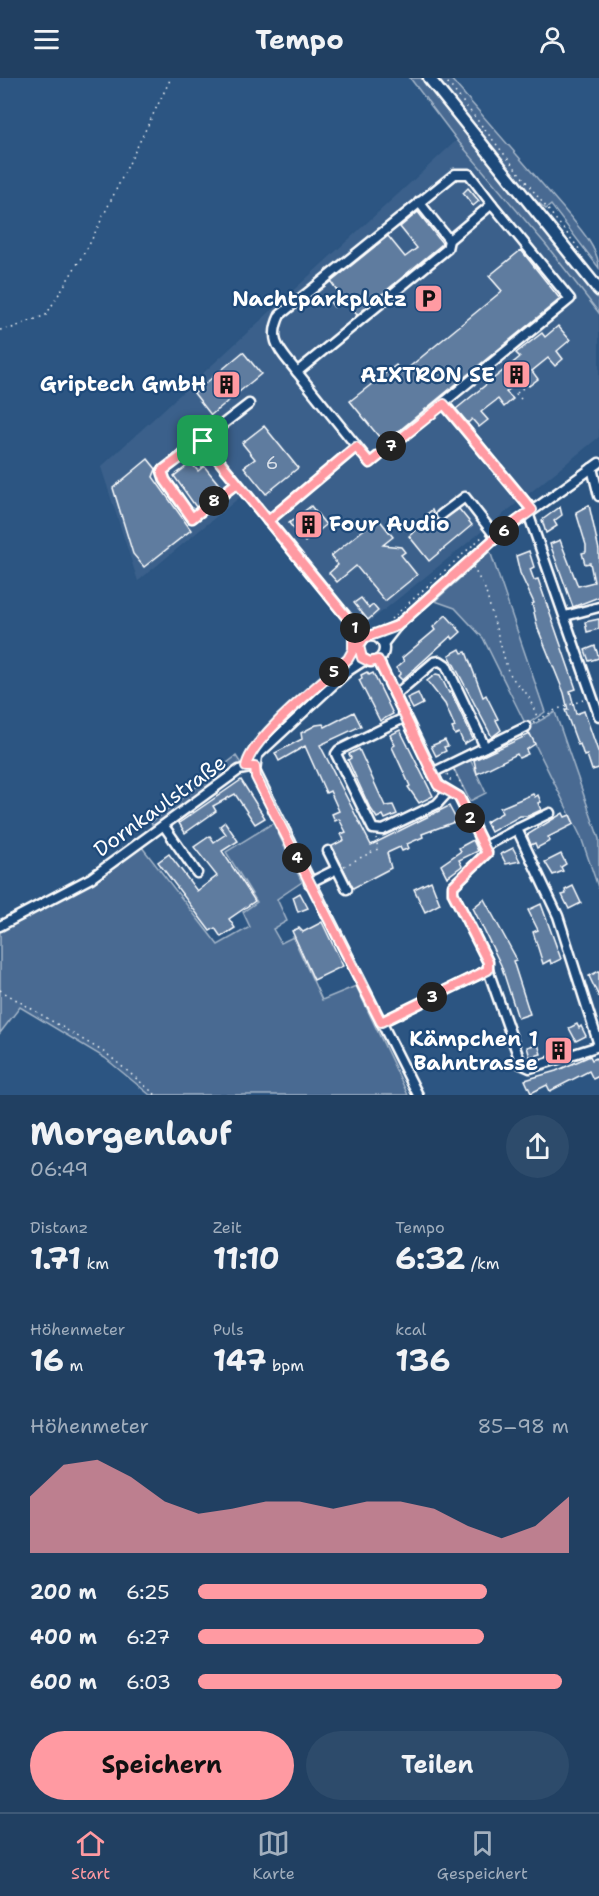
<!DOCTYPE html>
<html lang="de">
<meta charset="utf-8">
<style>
body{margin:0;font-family:"Shantell Sans",sans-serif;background:#2d4b6b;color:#f1f3f6;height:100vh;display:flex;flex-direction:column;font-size:22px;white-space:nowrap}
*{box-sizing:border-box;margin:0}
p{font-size:20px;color:#a2afbe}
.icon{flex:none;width:33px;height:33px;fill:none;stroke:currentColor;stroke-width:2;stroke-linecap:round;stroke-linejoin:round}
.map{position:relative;height:1017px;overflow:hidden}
.side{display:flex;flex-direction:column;background:#214062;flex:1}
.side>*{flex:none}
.pin{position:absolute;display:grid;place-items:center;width:51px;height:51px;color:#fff;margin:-26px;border-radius:12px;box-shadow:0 3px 9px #0006}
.km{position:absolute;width:30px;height:30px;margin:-15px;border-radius:50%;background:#222;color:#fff;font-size:16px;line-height:30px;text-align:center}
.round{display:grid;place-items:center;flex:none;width:63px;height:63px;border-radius:32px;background:#2d4b6b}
.head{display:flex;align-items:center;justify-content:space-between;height:102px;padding:0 30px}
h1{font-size:33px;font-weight:700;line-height:45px}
.metrics{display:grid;grid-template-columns:repeat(3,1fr);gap:9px;height:102px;padding:6px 30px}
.metrics div{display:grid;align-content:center}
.metrics b{font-size:30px;font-weight:700}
.metrics small{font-size:16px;font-weight:400}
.metrics p{font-size:16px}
.chart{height:168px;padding:12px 30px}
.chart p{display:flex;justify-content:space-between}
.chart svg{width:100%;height:108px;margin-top:6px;fill:#ff9aa2;opacity:.7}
.button{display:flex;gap:12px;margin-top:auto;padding:12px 30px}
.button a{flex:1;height:69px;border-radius:36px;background:#ff9aa2;color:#111;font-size:24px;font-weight:700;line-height:69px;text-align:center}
.button a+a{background:#2d4b6b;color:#f1f3f6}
ul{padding:0 30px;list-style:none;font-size:20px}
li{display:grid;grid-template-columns:96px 72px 1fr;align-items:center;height:45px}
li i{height:15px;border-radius:8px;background:#ff9aa2}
header{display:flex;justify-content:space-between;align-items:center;height:78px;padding:0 30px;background:#214062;font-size:27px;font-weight:700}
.menu{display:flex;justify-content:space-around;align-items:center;height:84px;border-top:2px solid #3e5977;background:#214062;font-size:16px;color:#a2afbe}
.menu a{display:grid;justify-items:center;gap:3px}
.menu .current{color:#ff9aa2}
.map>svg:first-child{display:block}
.built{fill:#3b618b}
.green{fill:#486b92;stroke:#a4b5c8;stroke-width:1.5}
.building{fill:#5e7c9f;stroke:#fff;stroke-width:1.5}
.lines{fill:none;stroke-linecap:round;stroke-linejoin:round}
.minor-casing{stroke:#fff;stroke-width:13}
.major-casing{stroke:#fff;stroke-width:15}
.path{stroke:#fff;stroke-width:1.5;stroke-dasharray:1.5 4.5;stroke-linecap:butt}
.minor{stroke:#1f4a7a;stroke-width:8}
.major{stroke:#1f4a7a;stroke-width:10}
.route-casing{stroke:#fff;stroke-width:12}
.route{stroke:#ff9aa2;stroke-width:8}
.labels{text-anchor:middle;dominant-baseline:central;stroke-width:4.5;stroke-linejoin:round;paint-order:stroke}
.number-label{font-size:18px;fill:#d7dee7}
.poi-label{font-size:21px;font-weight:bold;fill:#fff;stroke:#1f4a7a;text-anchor:end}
.street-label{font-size:21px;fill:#fff;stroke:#1f4a7a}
</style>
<header><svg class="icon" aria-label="menu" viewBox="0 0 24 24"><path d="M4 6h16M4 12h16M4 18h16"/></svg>Tempo<svg class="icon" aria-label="person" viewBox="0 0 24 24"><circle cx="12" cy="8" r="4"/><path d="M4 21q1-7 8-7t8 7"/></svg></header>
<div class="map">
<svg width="599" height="1017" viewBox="0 0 599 1017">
<rect width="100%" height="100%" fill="#2c5582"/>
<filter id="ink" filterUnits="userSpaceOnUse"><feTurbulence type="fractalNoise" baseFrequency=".0167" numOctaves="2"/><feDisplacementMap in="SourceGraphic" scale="12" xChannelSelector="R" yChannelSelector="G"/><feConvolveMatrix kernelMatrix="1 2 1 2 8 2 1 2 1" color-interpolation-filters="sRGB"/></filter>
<g filter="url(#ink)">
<path class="built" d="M457,62L547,168L599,235V359L353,557L240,419L138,503L101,389Z"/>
<g class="green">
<path d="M410,0H421L593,214L599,222V235L547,168L457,62Z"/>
<path d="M437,0H450L563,130C576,146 599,170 599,190L551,127L546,131L534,121Z"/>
<path d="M490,473L545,634L526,647L483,560L455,530L435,523Z"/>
<path d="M555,634L599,761V812L581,759L527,650Z"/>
<path d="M236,678L242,687L154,751L151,744Z"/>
<path d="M469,679L486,715L470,723L452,687Z"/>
<path d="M273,745L302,804L277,821L287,843L273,851L281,865L293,859L322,922L356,908L408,1017H150L105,980L20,929L0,955V844L98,792L138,764L218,867L250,849L243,834L257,824L226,774Z"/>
</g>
<g class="building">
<path d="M468,110L479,123L473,128L463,115Z"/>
<path d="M418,134L442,165L441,167L357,237L344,221L334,229L329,223L339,215L331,204L388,158L405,179L417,170L400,149Z"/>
<path d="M521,172L560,221L384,365L350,323L396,287L402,295L502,213L489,198Z"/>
<path d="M558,248L570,262L557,273L563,281L555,288L548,280L532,293L538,301L529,308L523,300L506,314L513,321L504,329L498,321L481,334L488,342L479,349L472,341L468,345L456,331L520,279L516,275L542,255L545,259Z"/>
<path d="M243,274L261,296L211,337L194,315Z"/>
<path d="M264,348L298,390L266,416L244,389L255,381L242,365Z"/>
<path d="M148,381L156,391L153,399L191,452L144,489L133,476L113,410Z"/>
<path d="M191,385L198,393L204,388L221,409L196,429L174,398Z"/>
<path d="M589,427L599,472V519L573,529L550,466L560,462L578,508L594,504L590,485L585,486L582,475L586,474V467L576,434Z"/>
<path d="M311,428L326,447L305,464L289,445Z"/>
<path d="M560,429L562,437L554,443L557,448L546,455L542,442Z"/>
<path d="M459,431L472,447L429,483L409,458L430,441L427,436L432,432L436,441L441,443Z"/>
<path d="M378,440L393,459L383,467L401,469L405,474L401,477L417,497L385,523L356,488L337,504L329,495L338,487L331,478Z"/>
<path d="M529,473L534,489L530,491L534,502L538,501L576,611L570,613L576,636L584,633L599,676V690L592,692L587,677L584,678L580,666L578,667L565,632H568L564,615L538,551L532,526L534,525L520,495L516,478Z"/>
<path d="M361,520L369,530L373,527L378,533L368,542L354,525Z"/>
<path d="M446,537L461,554L453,561L451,558L402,602L398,598L401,595L396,590L404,583L402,580L435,552L433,549Z"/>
<path d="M599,541V551L587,554L585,544Z"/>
<path d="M595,568L599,580L589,583L585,572Z"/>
<path d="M460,571L462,575L466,574L483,619L486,617L498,641L496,642L501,652L492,659L449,577Z"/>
<path d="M367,594L369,597L373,595L393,636L380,643L359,602L362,600L361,597Z"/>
<path d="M436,596L440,597L449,615L451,614L473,661L464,666L459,655L455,657L452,650L455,649L445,626L427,603Z"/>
<path d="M418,615L423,626L413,631L407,620Z"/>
<path d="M354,634L361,648L320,667L371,767L449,728L457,743L422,756L423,759L407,766L409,770L402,773L400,769L387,775L391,790L353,810L332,768L344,762L341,756L346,754L339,741L335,743L332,736L339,733L330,713L326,715L305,668L279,683L275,675L302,661L301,655L316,647L323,646L325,649Z"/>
<path d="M400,652L433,718L419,725L408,709L410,708L392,669L395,667L390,657Z"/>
<path d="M530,656L535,666L526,672L528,676L519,680L517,676L477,696L474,682Z"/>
<path d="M445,662L448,668L444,669L446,673L436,678L431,668Z"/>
<path d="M359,671L385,728L393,727L397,736L385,741L383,737L377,740L369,728L348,682L351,680L349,676Z"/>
<path d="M241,702L265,740L255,746L235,716L213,728L216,733L185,755L179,745Z"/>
<path d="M533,716L535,719L538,717L541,724L538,725L541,732L528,738H520L491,754L486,744L502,735L500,730Z"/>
<path d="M563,735L565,739L570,737L574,746L548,759L550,763L537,770L535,765L531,767L527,757Z"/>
<path d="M225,744L238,763L222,773L255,823L229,841L235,850L221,859L215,850L210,853L158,784L169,776L197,813L217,798L194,769L210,758L214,764L226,756L220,748Z"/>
<path d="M473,762L478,773L459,782L462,788L447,799L441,787L461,773L459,770L462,768Z"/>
<path d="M513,770L520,783L506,786L501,776Z"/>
<path d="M561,776L566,786L561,789L563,793L553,797L545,784Z"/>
<path d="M431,803L440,826L425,834L414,811Z"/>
<path d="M573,808L581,825L569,831L562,817L566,816L565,812Z"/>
<path d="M300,815L308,830L298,834L293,819Z"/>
<path d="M484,821L515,878L516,882L513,883L530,936L518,940L501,887L473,830Z"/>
<path d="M541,826L561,881L551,886L550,882L543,886L533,854L538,852L528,832Z"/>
<path d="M322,844L343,888L314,902L292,853L299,850L303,854Z"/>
<path d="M599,893V919L589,898Z"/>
<path d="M577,946L579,950L581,948L586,958L576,963L569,950Z"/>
<path d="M538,966L541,976L530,979L527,969Z"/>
<path d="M590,978L592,982L596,980L599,986V998L593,1001L589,993L550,1013L547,1007L531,1015L525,1002L556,993Z"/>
</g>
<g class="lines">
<defs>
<g id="minor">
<path d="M419,124L449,162"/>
<path d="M492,126L570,221L370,385L297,294L447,171L449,162Z"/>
<path d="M297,294C281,273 267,264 280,237L455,96H469L492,126"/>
<path d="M444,326L532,432"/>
<path d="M199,358L364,560"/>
<path d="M592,390L599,418"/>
<path d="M237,405L192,440L165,402L162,393L249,326"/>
<path d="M528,435L599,638"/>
<path d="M441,437L465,419L496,459"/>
<path d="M268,443L356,369"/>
<path d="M565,538L599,529"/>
<path d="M373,558L397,548"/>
<circle cx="371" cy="571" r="13"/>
<path d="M383,566L397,548L501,455L599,385"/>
<path d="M365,582L348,593L263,672L257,678L255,693L418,1017"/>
<path d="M378,582L439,707L459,719L487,775L453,808V815L488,884V892"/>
<path d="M348,593L358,573"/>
<path d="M395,617L434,584L440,583L446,587L485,669"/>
<path d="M404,640L339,672L336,676L373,751L383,752L437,726L448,714"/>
<path d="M432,695L526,649"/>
<path d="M550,735L517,751L558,838L599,967"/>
<path d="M164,748L197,795"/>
<path d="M484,769L517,751"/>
<path d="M328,773L347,811"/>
<path d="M309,805L337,791"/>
<path d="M0,848L91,800L239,692L255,689"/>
<path d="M381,944L488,892L521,986L530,990L599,968"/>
</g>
<path id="major" d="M429,0L599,212"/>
</defs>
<use href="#minor" class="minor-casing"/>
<use href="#major" class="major-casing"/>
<g class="path">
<path d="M444,0L580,172"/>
<path d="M0,252L12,250L46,237L89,167L171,0"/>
<path d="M517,315L528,306"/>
<path d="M511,320L516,316L524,324"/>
<path d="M473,489L485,511L508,593L516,605L528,617L538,641"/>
<path d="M391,541L483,458"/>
<path d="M387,582L389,572"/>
<path d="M533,645L555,632L583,622"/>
<path d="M256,666L316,610"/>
<path d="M454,692L464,712"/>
<path d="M447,696L452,705"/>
<path d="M344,788L378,771L376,760"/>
<path d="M0,912L107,976L156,1017"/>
</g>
<use href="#minor" class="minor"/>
<use href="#major" class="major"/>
</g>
</g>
<g class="lines" filter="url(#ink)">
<defs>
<path id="route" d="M203,363L357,552L364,560L359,568L362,580L370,584L378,582L438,707L459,719L487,775L453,808V815L488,884V892L381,944L256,699L255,689H246C250,660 324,603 348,581L353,572V555L357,552L364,560L397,548L501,455L532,432L444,326L370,385L356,369L268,443L237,405L192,440L165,402L162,393L203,363"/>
</defs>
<use href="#route" class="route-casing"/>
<use href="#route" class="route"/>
</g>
<defs>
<symbol id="parking-square" viewBox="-11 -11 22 22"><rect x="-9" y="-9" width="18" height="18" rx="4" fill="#ff9aa2" stroke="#1f4a7a"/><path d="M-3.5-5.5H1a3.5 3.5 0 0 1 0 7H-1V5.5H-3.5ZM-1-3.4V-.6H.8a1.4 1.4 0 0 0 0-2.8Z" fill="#111"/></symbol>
<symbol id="building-square" viewBox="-11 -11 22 22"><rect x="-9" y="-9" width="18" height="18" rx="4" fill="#ff9aa2" stroke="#1f4a7a"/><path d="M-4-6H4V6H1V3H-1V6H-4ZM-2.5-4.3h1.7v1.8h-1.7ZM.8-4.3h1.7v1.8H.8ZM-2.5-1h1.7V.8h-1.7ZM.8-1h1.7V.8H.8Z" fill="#111"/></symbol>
</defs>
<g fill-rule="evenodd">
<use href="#parking-square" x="412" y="204" width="33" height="33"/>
<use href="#building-square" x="500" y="280" width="33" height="33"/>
<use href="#building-square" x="210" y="290" width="33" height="33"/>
<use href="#building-square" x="292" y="430" width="33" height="33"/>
<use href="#building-square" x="542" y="956" width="33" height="33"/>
</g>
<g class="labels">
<g class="number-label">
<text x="272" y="385">6</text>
</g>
<g class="poi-label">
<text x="407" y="221">Nachtparkplatz</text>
<text x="495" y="297">AIXTRON SE</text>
<text x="206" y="306">Griptech GmbH</text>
<text x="329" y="446" text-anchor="start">Four Audio</text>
<text x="538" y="961">Kämpchen 1<tspan x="538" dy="24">Bahntrasse</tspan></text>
</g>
<g class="street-label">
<text transform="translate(160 728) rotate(-36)">Dornkaulstraße</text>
</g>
</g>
</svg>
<div class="pin" style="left:203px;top:363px;background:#1e9e55"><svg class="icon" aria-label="arrive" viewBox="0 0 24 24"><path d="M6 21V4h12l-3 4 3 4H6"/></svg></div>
<b class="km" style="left:355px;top:550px">1</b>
<b class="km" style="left:470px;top:740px">2</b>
<b class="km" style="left:432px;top:919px">3</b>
<b class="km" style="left:297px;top:780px">4</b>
<b class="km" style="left:334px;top:594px">5</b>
<b class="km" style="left:504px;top:453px">6</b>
<b class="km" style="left:391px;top:368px">7</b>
<b class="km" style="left:214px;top:423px">8</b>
</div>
<section class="side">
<div class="head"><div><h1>Morgenlauf</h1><p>06:49</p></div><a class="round"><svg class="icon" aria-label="share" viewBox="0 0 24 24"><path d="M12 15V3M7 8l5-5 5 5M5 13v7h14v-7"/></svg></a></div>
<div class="metrics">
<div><p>Distanz</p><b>1.71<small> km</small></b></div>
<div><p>Zeit</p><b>11:10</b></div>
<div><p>Tempo</p><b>6:32<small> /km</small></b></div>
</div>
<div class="metrics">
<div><p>Höhenmeter</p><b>16<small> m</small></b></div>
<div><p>Puls</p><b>147<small> bpm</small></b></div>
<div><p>kcal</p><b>136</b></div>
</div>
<div class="chart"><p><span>Höhenmeter</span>85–98 m</p>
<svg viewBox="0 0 160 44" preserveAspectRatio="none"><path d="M0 44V21L10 8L20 6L30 13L40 23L50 28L60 26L70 23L80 23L90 26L100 23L110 23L120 26L130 33L140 38L150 33L160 21V44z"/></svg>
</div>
<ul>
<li><b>200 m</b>6:25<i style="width:78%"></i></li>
<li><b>400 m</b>6:27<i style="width:77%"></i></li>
<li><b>600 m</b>6:03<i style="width:98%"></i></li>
</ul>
<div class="button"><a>Speichern</a><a>Teilen</a></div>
</section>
<nav class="menu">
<a class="current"><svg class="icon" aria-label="home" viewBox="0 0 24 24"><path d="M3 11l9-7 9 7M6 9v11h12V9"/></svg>Start</a>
<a><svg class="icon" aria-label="map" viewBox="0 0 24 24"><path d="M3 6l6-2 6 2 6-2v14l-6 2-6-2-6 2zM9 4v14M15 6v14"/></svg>Karte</a>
<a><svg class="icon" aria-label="saved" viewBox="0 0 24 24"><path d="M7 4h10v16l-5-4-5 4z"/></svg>Gespeichert</a>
</nav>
